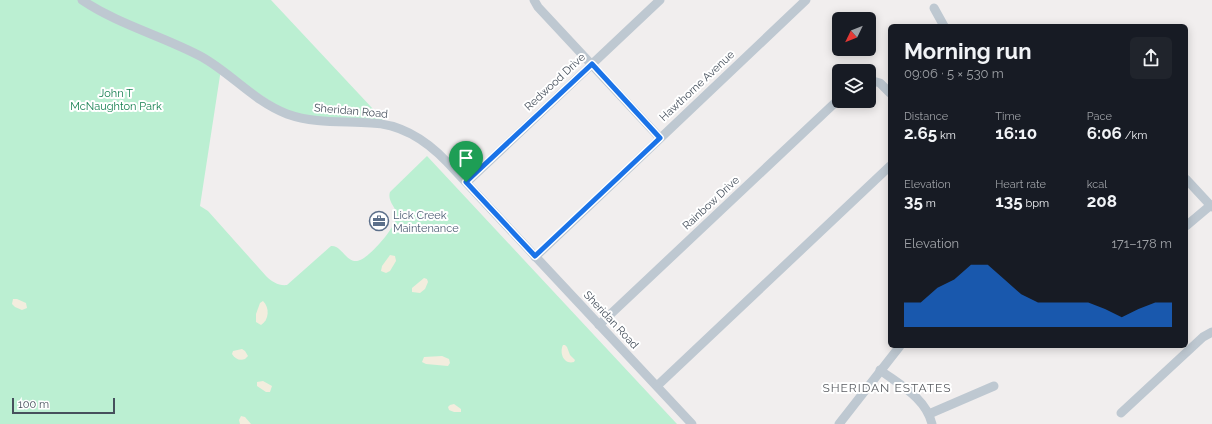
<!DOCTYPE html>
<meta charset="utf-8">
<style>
body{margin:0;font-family:Raleway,sans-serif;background:#20242c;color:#f1f3f6;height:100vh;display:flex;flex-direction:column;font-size:15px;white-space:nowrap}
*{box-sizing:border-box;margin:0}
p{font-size:13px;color:#9ea1a6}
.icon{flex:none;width:22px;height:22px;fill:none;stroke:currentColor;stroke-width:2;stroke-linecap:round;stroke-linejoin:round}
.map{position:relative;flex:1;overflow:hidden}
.sheet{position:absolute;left:888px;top:24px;width:300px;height:324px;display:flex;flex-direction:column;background:#171b24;border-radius:6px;box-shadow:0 2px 10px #0003}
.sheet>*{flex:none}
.needle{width:26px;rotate:227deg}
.fabs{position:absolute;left:832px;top:12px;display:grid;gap:8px}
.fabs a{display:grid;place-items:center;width:44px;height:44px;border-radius:6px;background:#171b24;box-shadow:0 2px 10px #0003;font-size:20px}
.scale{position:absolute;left:12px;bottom:10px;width:103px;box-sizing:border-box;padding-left:4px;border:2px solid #46505c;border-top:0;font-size:11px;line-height:14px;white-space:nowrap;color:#46505c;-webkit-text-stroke:3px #fff;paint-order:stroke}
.pin{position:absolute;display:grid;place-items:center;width:34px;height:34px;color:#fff;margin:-41px -17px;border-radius:50% 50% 50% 0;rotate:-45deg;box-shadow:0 0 4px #0007}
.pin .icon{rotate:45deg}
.round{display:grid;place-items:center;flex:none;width:42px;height:42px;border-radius:6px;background:#20242c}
.overview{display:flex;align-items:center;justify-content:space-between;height:68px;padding:0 16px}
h1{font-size:22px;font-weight:700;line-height:30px}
.metrics{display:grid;grid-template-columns:repeat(3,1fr);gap:6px;height:68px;padding:4px 16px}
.metrics div{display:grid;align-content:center}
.metrics b{font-size:17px;font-weight:700}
.metrics small{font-size:11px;font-weight:400}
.metrics p{font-size:11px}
.chart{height:112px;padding:8px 16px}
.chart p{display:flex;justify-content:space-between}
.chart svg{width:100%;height:72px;margin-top:4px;fill:#1a73e8;opacity:.7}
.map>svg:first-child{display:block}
.green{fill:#bbefd2}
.sand{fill:#f3edde}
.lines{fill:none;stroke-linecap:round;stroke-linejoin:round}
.minor{stroke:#bec8d1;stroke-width:9}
.route-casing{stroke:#fff;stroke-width:8}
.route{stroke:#1a73e8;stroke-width:5}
.labels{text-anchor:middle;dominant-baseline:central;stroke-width:4;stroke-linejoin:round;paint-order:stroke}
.street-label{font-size:11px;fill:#46505c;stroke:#fff}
.park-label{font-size:11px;fill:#157f4f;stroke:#fff}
.service-label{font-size:11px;fill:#4e5e75;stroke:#fff;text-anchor:start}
.neighbourhood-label{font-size:12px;letter-spacing:1px;fill:#5b5e63;stroke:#fff}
</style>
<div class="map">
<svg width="1212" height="424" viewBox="0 0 1212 424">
<rect width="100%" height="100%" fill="#f1eeee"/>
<path class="green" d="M0,0H271L388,125L295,117L221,69L200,206L208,211L266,276C272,282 279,286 287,285L331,246C342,245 345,262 357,261C368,260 397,226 397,215C396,207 387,201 390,192L427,156L677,424H0Z"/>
<g class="sand">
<path d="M390,255L395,256L396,261L390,271L386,273L381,271L382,266Z"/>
<path d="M424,278L427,279L428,282L425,289L420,293L412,292V288Z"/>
<path d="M13,299H17L26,303L27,308L22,310L15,307L12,304Z"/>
<path d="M263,301C270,308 269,320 261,325L256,322V314L260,303Z"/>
<path d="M563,345H565L567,347L570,355L575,360L574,362C564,365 559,353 563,345Z"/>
<path d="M242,349L245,351L248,356L245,359C240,361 235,359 232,354L233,351Z"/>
<path d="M442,356L449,359L450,363L448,366L426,364L422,362L424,357Z"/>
<path d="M263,381L272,386L270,392H266L257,386V382Z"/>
<path d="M454,404L461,409V412H454L449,410L448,407L450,405Z"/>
<path d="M241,416L245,417L251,424H240L239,420Z"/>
</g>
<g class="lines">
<g class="minor">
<path d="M82,0C119,25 163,36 202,57C232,74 255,102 287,114C315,124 343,121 371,123C402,124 427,141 447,162L692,424"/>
<path d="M534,0L538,7L660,138"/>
<path d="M934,8L944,26"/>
<path d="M869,80L880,83L890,93"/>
<path d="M1186,179L1212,207"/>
<path d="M467,182L660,0"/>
<path d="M1186,226L1211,205"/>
<path d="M535,257L806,0"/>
<path d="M599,325L839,99"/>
<path d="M880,370C900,385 926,398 932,424"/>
<path d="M657,386L890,166"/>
<path d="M1121,413L1203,337L1212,332"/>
<path d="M929,414L994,386"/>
<path d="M839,424L900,346"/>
</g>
</g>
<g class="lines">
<defs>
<path id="route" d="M592,64L660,138L535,256L466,182Z"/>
</defs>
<use href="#route" class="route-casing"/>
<use href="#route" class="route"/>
</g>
<defs>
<symbol id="office-ring" viewBox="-11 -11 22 22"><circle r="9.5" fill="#fff" stroke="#5c6f8a" stroke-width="1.5"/><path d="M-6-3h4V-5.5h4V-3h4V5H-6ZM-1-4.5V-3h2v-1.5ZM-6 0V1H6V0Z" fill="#5c6f8a"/></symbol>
</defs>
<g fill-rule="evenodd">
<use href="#office-ring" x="368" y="210" width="22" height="22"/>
</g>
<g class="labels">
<g class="street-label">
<text transform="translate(555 82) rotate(-43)">Redwood Drive</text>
<text transform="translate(697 86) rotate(-43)">Hawthorne Avenue</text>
<text transform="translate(351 111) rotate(5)">Sheridan Road</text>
<text transform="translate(711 203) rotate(-43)">Rainbow Drive</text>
<text transform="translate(611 320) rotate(47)">Sheridan Road</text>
</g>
<g class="park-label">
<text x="116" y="93">John T<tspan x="116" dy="13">McNaughton Park</tspan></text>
</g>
<g class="service-label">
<text x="393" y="215">Lick Creek<tspan x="393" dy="13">Maintenance</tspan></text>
</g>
<g class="neighbourhood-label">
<text x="887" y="388">SHERIDAN ESTATES</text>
</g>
</g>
</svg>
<div class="fabs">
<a><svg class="needle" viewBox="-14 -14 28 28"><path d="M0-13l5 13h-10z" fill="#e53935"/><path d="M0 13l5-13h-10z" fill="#9ea1a6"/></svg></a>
<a><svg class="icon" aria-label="layers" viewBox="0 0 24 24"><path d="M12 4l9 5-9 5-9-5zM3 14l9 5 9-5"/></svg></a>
</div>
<div class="scale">100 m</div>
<div class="pin" style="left:466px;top:182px;background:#1e9e55"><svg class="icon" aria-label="arrive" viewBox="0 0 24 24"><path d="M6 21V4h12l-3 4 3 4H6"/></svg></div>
<section class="sheet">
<div class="overview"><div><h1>Morning run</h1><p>09:06 · 5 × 530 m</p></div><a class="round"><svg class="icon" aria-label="share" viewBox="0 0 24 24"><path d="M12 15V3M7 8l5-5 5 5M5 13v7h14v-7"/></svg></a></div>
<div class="metrics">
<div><p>Distance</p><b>2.65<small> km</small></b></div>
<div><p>Time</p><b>16:10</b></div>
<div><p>Pace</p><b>6:06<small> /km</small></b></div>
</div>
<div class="metrics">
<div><p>Elevation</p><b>35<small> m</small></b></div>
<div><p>Heart rate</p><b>135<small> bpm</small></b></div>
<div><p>kcal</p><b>208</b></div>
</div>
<div class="chart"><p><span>Elevation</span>171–178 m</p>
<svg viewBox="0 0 160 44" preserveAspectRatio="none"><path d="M0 44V29L10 29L20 20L30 15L40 6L50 6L60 15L70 24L80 29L90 29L100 29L110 29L120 33L130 38L140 33L150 29L160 29V44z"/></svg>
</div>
</section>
</div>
